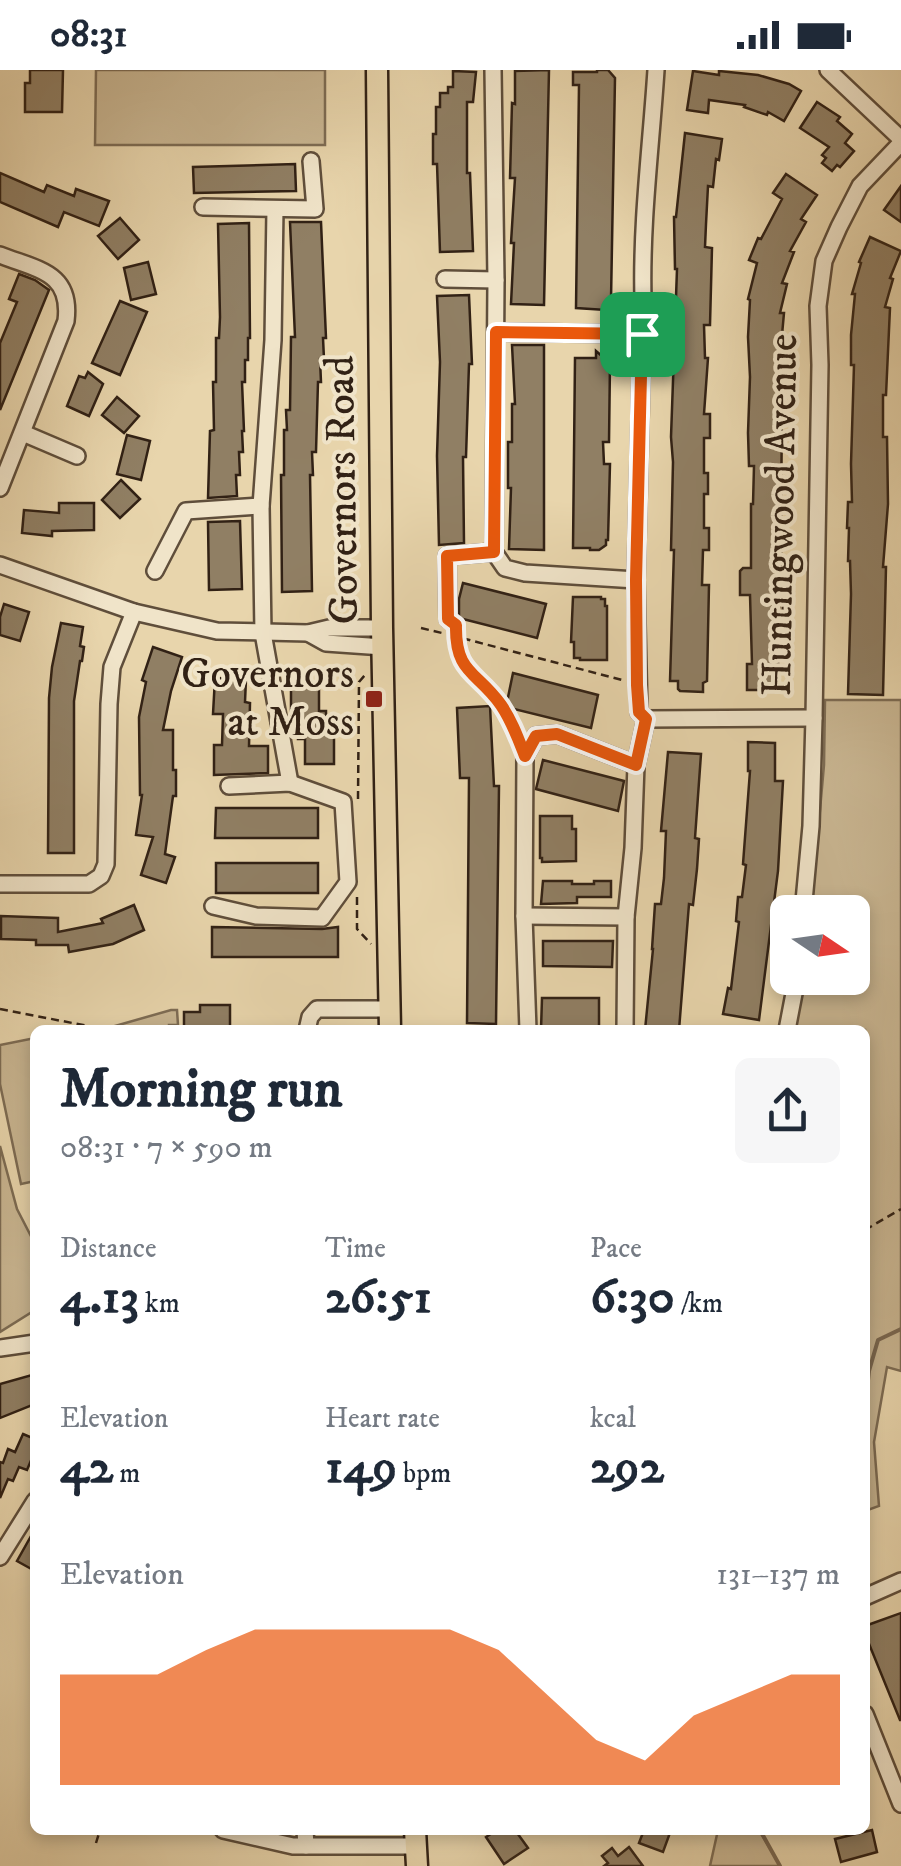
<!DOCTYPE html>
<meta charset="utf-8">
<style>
body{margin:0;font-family:"IM FELL DW Pica",serif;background:#f6f6f7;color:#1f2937;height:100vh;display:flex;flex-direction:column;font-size:38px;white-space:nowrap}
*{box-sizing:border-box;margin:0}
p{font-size:32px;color:#747a83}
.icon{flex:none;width:55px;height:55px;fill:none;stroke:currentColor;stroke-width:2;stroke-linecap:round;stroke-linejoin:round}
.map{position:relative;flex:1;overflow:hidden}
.panel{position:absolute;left:30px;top:955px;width:840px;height:810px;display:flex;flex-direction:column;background:#fff;border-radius:15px;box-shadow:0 5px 15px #0003}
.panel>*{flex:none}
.needle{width:65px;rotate:103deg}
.buttons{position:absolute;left:770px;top:825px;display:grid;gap:20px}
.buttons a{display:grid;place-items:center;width:100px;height:100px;border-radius:15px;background:#fff;box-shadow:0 5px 15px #0003;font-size:50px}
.pin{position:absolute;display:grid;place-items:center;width:85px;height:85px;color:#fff;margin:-42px;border-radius:20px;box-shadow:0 5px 15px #0006}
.round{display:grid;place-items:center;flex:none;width:105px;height:105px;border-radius:15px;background:#f6f6f7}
.headline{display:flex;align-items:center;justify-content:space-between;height:170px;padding:0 30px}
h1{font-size:55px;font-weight:800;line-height:75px}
.stats{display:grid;grid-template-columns:repeat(3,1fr);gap:15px;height:170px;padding:10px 30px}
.stats div{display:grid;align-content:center}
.stats b{font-size:50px;font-weight:800}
.stats small{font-size:28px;font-weight:400}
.stats p{font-size:28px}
.chart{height:280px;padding:20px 30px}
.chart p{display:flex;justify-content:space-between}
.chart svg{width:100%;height:180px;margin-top:10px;fill:#ea580c;opacity:.7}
.status{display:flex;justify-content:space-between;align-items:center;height:70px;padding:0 50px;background:#fff;direction:ltr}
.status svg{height:28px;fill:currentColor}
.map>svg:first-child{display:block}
.green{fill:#c9b692;stroke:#7d6c54;stroke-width:2.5}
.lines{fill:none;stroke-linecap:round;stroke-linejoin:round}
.stream{stroke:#7a6851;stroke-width:4}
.building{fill:#907f64;stroke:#312115;stroke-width:2.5}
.minor-casing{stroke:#5f4e3b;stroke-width:20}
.major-casing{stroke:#312115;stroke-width:25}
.path{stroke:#312115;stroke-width:2.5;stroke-dasharray:8 5;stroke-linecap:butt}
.minor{stroke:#f0e4c9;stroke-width:15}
.major{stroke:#e8d5ac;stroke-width:20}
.route-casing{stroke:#fff;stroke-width:20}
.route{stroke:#ea580c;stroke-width:12}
.poi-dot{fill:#8f2418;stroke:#f0e4c9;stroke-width:4}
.labels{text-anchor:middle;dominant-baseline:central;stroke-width:8;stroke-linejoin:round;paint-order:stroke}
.street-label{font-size:42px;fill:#312115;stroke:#f0e4c9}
.poi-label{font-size:42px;fill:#312115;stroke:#f0e4c9;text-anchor:end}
</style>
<div class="status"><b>08:31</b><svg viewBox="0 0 49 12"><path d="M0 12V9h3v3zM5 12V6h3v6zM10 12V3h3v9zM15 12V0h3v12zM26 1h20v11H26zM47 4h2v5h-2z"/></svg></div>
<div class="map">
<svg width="901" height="1796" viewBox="0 0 901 1796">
<rect width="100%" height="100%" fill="#e8d5ac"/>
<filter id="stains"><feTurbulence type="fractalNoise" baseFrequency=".002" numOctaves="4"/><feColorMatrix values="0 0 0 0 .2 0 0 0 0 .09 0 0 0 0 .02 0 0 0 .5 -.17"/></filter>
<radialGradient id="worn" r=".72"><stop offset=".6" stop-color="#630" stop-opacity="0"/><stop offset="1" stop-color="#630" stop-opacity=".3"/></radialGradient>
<g class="green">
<path d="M96,0H325V75H95Z"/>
<path d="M825,630H901V1301L887,1297L874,1372L879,1436L865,1441V960H794L803,908H852V842H811L824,695Z"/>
<path d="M171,940H177L178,955H169V960H101Z"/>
<path d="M35,968V1111L21,1114L0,1014V975Z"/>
<path d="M0,1076L17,1139L35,1174V1240L0,1262Z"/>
<path d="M718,1760H759L780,1796H710Z"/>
</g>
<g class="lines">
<g class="stream">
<path d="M865,1338L869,1301L878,1270L901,1259"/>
<path d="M760,1760L780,1796"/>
</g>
</g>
<g class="building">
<path d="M30,0H63L62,42H25V13H30Z"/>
<path d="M549,0L544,235L511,234L514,173H511L515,108H510L512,33L515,34V1Z"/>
<path d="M597,0H608L615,8L611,230L606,240L576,238L579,15H573V2H597Z"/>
<path d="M453,1L476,2L473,32H467V103H470L473,181L440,182L437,94H433V64H436V37H440V23H448V17H453Z"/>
<path d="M693,1L719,5V1L758,5L789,14L801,21L784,51L768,42L767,45L744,37L745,35L709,30L708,43L687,40Z"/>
<path d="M817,32L840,47L837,51L852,64L845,73L854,81L840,97L837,95L832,101L822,93L826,88L822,85L829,77L800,58Z"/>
<path d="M685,63L722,69L719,90L716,89L713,117L708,116L706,154L705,177L712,178L710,255H704L705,288H708L704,344H710V368H704V403H708V424H704V458H709V480H703L702,515H709L707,611L703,613V622L680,621L678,619V611H670L674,480H671L673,392L671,367L677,199H675L674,147H676Z"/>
<path d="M295,94L296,121L194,123L193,97Z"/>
<path d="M0,103L44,122L47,115L74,126L76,119L109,131L99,156L64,142L58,157L0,132Z"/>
<path d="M786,104L817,125L801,149L806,152L790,181L794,182L782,213L787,214L780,243H784L781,276H787V300H784V331H782L781,458V498H784L783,554H776L780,620H747V594H752L750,525H740V501L743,498H751V434H753L754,396H749L748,363L750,307L748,267L750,230L748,229L757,193L749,190L758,168L761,169L782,129L773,123Z"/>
<path d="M901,116V152L884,140Z"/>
<path d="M120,148L139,170L118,189L98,166Z"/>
<path d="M290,152H321L326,268H323L324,289H320L321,312H318L316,382H312L313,405H310L312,521L282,522L281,405H284V360H287L286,340H290L291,267H295Z"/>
<path d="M249,153L250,268H248V290H245V312H242L244,361H242L243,382H239L240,405H236L237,426L208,428L210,361L214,360L213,312H216V268H219L220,247L218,154Z"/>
<path d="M870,167L901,181L890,208L893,209L885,237L890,238L886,325H883V367H887L888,434L883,497H886L883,625L848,624L851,524L850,491H848L849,458H847L848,432H852L851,394L854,295H851V265L855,224H852L861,193L859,192Z"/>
<path d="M148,192L156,224L131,230L124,198Z"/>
<path d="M19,204L35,210L49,220L0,340V273L17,232L9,229Z"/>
<path d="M469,225L472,294H469L466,387H463L464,473L439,475L437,386L440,292L437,226Z"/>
<path d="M120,231L147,242L120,305L92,293Z"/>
<path d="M512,275H544V480L509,479L511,418H508V372H512V334H515Z"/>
<path d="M596,281L610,293L609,372H603L604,394H610L608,470H606V475L599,480H590V478H573L575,288H596Z"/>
<path d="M88,302L103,314L89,346L67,336L79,306L85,308Z"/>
<path d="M117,327L139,346L124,363L102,345Z"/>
<path d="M127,365L150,371L141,410L117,404Z"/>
<path d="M121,410L140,429L120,448L102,430Z"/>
<path d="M59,433H94V460L52,461V466L22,463L24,440L59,443Z"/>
<path d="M240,451L242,519L209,520L208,452Z"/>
<path d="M463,513L546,534L537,568L459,548V529Z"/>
<path d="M573,527H601V529H605V536H607V590H580V588H574V572H571Z"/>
<path d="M4,534L29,542L20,571L0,565V547Z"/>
<path d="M61,553L83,557L80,576L84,577L82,591H80L74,631V783H48L49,628L52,597Z"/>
<path d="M153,577L182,587L171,621L163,660H173V700H176V726H173L165,784L175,787L166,813L141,805L153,767L136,765L142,725H140L139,647L146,612L142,610Z"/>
<path d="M513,603L598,625L591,658L506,637Z"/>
<path d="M215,608L246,609L245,632L250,633L249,676H268V703L214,705V675H222L223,644H213Z"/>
<path d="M291,616H319V641H326V663H334V694H305V669H298V645H291Z"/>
<path d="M490,636L494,716H499L496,954L467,953L469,708H460L457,638Z"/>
<path d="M748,672L775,673V711H783L778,801L759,950L723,944L728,918L731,919L739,852L736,851L738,827H742L746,795L743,794L750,701H748Z"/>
<path d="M668,682L701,684L695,768L699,769L697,799L693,835L689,834L679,960H645L653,879H652L655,834H661L664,808L666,761H661Z"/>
<path d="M543,690L624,711L618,741L536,719Z"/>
<path d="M216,738H318V768H215Z"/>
<path d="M540,746H572V759H576V791L542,792V788H540Z"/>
<rect x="216" y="793" width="102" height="30"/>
<path d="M543,811H572V814H594V811H611V827H577V833L541,834Z"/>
<path d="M134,835L144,860L113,874L69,882L68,875H36V870L1,869V846L58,848V862L103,853L101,849Z"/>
<path d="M212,857L322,859L338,857V887H212Z"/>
<path d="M543,871H613L612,897L543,896Z"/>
<path d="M542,928H599V960H541Z"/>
<path d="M200,935H230V960H184V942H200Z"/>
<path d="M32,1305L35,1316V1334L0,1348V1314Z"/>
<path d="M23,1364L35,1369V1381L27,1400L19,1397L13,1411L8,1409L0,1428V1392L3,1393L8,1379L15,1382Z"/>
<path d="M35,1459V1501L17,1491Z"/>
<path d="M901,1543V1650H900L865,1564V1556Z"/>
<path d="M497,1760H515L528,1778L504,1794L486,1767Z"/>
<path d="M644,1760H671L663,1782L639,1773Z"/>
<path d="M872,1760L877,1782L841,1792L835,1769Z"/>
<path d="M629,1777L643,1796H604L608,1793L602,1786L612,1778L618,1786Z"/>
</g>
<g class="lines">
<defs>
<g id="minor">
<path d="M493,0L496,210L494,482L505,498L525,503L636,510"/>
<path d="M656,0C651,77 641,152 643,229L636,510L639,642L646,649L814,648"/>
<path d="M828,0L901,69"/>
<path d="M203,137L315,139L311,91"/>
<path d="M275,139L273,270L261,436L263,563L290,713"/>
<path d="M0,185C38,200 72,202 66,251L0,418"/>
<path d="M445,209L496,210"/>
<path d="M496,262L642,264"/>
<path d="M23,363L77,386"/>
<path d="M0,495L134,542L217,561L308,563L329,558H382"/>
<path d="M155,501L186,441L261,436"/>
<path d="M448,549L447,486L494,482"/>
<path d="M308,563L326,573L383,577"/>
<path d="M0,814H89L101,806L106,794L109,634L112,597L134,542"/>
<path d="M213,836L256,846L322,848L348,812L343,732L290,713L229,716"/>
<path d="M803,842L811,756L814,648L820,295L818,236L824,191L839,157L860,116L901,73"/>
<path d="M524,846L626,847"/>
<path d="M307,960L310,947L317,939H390"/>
<path d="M528,960L524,846L525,686L536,666L557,664L636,695"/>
<path d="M625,960L626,847L633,778L636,695L646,649"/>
<path d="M787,960L797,908"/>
<path d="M0,1278L35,1273"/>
<path d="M0,1487L35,1431"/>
<path d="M865,1527L901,1511"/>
<path d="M865,1644L901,1734"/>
<path d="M223,1760L293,1776H306"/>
<path d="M305,1760L306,1776H416"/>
</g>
<g id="major">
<path d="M377,0L382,558L390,960"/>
<path d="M415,1760L417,1796"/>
</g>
</defs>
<use href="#minor" class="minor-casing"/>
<use href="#major" class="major-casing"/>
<g class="path">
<path d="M421,558L442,563"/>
<path d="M456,559L460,591L499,632L517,666"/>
<path d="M450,565L626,611"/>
<path d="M358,729L359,612L365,605"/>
<path d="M357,827V859L371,874"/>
<path d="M0,939L93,957"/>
<path d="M865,1160L901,1139"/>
<path d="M96,1773L100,1760"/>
</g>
<use href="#minor" class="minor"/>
<use href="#major" class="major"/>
</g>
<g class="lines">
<defs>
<path id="route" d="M496,262L642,264L636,510L637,615L639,642L646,649L636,695L557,664L536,666L525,686C518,668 512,651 501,635C477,601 455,604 456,555L448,549L447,486L494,482Z"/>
</defs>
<use href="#route" class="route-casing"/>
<use href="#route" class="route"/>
</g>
<rect class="poi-dot" x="364" y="619" width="20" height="20" rx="5"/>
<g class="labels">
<g class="street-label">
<text transform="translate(343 420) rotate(-91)">Governors Road</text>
<text transform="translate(781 445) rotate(-89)">Huntingwood Avenue</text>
</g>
<g class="poi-label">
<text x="354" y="605">Governors<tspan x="354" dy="48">at Moss</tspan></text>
</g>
</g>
<rect width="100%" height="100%" filter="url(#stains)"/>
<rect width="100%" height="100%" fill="url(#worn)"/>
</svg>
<div class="buttons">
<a><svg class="needle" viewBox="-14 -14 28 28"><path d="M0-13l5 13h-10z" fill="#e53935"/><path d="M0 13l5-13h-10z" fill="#747a83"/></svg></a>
</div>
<div class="pin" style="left:642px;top:264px;background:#1e9e55"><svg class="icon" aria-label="arrive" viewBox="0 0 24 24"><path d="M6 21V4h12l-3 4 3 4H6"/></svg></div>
<section class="panel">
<div class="headline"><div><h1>Morning run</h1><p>08:31 · 7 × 590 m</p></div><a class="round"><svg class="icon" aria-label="share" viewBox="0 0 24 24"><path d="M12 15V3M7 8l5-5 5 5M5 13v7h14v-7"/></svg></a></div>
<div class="stats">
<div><p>Distance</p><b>4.13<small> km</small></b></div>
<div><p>Time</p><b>26:51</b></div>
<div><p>Pace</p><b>6:30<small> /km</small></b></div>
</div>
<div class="stats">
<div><p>Elevation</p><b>42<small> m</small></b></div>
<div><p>Heart rate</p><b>149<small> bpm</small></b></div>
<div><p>kcal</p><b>292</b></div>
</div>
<div class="chart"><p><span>Elevation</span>131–137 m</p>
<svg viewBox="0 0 160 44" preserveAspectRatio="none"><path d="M0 44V17L10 17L20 17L30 11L40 6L50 6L60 6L70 6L80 6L90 11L100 22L110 33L120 38L130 27L140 22L150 17L160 17V44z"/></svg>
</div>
</section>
</div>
